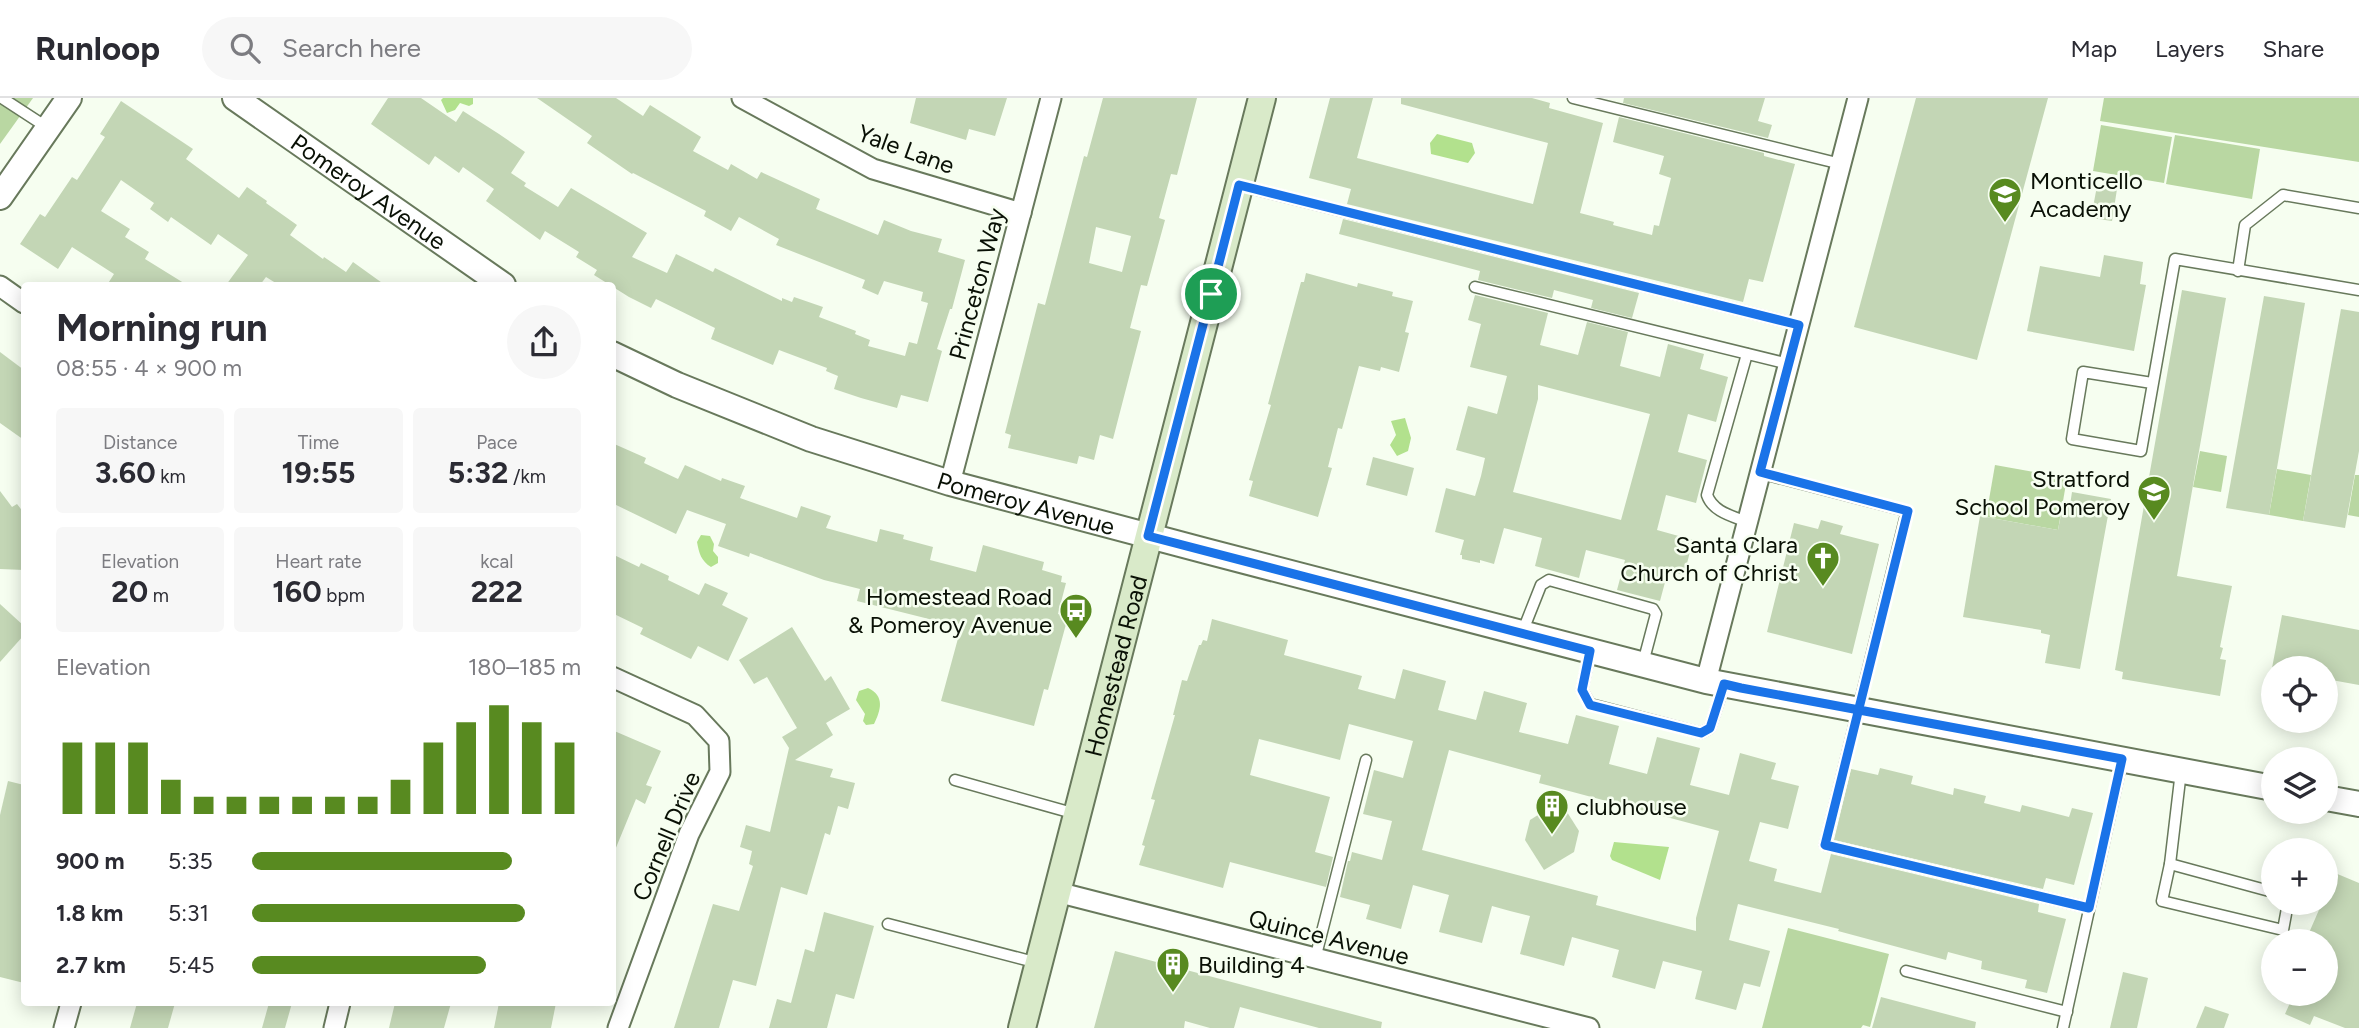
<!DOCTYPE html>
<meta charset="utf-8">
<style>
body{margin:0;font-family:Figtree,sans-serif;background:#f7f7f7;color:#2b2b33;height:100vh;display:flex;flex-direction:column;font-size:26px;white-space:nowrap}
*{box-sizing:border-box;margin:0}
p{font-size:23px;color:#7c7c81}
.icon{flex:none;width:38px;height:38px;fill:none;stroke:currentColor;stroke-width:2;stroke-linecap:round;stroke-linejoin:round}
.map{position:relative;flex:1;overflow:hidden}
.side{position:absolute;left:21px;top:184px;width:595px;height:724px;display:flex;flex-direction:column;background:#fff;border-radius:7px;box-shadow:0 4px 18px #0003}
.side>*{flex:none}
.controls{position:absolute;left:2261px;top:558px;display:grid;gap:14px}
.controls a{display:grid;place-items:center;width:77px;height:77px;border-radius:50%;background:#fff;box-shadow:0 4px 18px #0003;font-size:35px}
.pin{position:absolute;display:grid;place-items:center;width:60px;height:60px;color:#fff;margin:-30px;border:4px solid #fff;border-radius:50%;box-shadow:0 2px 7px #0007}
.round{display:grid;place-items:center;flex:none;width:74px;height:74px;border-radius:37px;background:#f7f7f7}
.summary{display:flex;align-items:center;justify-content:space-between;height:119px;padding:0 35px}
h1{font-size:38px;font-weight:700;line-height:52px}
.figures{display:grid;grid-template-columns:repeat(3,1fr);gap:10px;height:119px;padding:7px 35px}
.figures div{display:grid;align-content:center;border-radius:7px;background:#f7f7f7;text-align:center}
.figures b{font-size:30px;font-weight:700}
.figures small{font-size:19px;font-weight:400}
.figures p{font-size:19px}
.chart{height:196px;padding:14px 35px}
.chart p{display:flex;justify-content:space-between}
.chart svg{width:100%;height:126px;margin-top:7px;stroke:#588a20;stroke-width:6}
ul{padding:0 35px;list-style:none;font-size:23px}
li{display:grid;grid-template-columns:112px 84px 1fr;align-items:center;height:52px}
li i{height:18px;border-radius:9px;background:#588a20}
header{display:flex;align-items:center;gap:42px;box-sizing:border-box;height:98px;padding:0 35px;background:#fff;border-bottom:2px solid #e1e1e2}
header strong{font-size:33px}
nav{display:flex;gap:38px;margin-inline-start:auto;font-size:24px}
.search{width:490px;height:63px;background:#f7f7f7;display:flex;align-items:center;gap:18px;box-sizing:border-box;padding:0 24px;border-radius:38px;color:#7c7c81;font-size:26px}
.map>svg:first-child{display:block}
.green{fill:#b9d7a2}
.water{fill:#b2e18d}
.building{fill:#c3d6b5;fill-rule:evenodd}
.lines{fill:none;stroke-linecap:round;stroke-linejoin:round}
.service-casing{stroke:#68795c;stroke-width:13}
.minor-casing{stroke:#68795c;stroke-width:23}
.tertiary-casing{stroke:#68795c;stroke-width:28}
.secondary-casing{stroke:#68795c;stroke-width:30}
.service{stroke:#fff;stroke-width:10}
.minor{stroke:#fff;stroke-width:19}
.tertiary{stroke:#fff;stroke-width:24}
.secondary{stroke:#d9eac9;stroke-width:26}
.route-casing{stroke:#fff;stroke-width:14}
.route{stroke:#1a73e8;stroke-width:9}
.labels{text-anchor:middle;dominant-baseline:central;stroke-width:5;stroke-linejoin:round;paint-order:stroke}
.street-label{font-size:24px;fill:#091005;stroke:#f6fef0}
.poi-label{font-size:24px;fill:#091005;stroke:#f6fef0;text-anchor:start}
</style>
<header>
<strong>Runloop</strong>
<div class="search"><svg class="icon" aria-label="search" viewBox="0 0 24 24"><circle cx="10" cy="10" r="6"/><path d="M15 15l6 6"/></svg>Search here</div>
<nav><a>Map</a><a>Layers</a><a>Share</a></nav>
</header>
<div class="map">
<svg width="2359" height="930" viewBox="0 0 2359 930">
<rect width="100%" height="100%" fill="#f6fef0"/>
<g class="green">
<path d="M0,0H33L0,46Z"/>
<path d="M2104,0H2359V64L2100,23Z"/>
<path d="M2101,27L2172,39L2164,85L2093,73Z"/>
<path d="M2175,37L2260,51L2252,101L2166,86Z"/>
<path d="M2200,353L2227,358L2221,394L2193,389Z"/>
<path d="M1995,367L2067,380L2058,432L1986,419Z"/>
<path d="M2277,371L2311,377L2303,423L2269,417Z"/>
<path d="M2355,377H2359V419L2348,417Z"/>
<path d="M1788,830L1889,856L1870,929L1863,927L1861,930H1762Z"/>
</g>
<g class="water">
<path d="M443,0H473V6L469,8L460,5L455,12L447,15L441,2Z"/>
<path d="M1437,36L1472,45L1475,55L1468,65L1431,56L1430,45Z"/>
<path d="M1405,320L1411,340L1408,353L1397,358L1390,347L1396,337L1391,323Z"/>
<path d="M701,437L710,438L714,446L713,453L718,459V465L711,469C701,463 699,455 697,444Z"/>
<path d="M868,590C885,598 881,612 874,626L866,627L863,623L865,616L856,602L859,593Z"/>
<path d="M1614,744L1669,749L1660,782L1612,762L1610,758Z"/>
</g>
<g class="building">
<path d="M388,0H421L456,24L463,13L499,36L525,54L511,75L526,85L524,88L558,109L571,90L647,135L632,159L667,175L676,156L713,174L715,170L782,203V200L792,204L794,199L823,209L819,219L856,233L855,236L870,242L868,248L905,258L909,244L917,246L928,205L921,203L923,194L884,183L878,197L862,190L865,182L776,147L779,141L739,119L731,133L704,118L706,113L633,75L632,76L587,45L592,38L537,0H616L643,18L650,7L701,39L693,53L728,72L731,66L757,81L761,74L820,101L816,111L878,137L884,122L911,133L942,141L938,154L965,162L952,211H950L937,251L942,253L928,304L901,297L897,310L861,300L834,291L838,278L826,273L827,270L779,252L773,267L711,241L715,230L656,201L651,210L629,199L594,177L597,172L576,159L579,154L545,133L540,142L486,103L494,91L463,69L459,75L435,58L429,67L371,26Z"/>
<path d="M916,0H1007L995,38L969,31L966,42L910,25Z"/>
<path d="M1103,0H1197L1177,77L1171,76L1159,120L1165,122L1147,188L1141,187L1130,230L1141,233L1113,341L1100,337L1094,362L1079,358L1077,366L1008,350L1011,337L1005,335L1038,205L1045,207L1084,58L1087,59ZM1096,129L1131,138L1122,174L1089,165Z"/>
<path d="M1330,0H1373L1357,60L1533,106L1548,45L1401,6V0H1532L1550,5L1549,10L1603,25L1580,115L1614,124L1613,127L1652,137L1654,127L1659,128L1671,80L1659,76L1664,58L1613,44L1619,19L1764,55V58L1795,66L1763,184L1749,181L1743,204L1347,106L1351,91L1309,80Z"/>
<path d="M1624,0H1765L1758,23L1772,27L1768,40L1623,5Z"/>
<path d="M1916,0H2048L1977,262L1854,229Z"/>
<path d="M121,3L193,51L186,61L239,100L247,89L267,103L266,105L297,127L290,137L323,161L324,159L346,174L353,164L385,187H279L266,179L260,187H226L248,157L218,136L211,147L171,119L168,124L150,111L154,105L121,82L101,113L130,131L125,139L149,154L145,161L187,187H107L114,176L72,149L58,171L20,146L40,116L45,119L72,79L77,82L105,39L100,36Z"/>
<path d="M2097,88L2117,91L2112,123L2091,120Z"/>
<path d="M1343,121L1639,195L1632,220L1591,210L1593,202L1554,192L1552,200L1478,182L1480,173L1339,136Z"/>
<path d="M2104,157L2143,164L2140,186L2146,187L2134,253L2027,233L2040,168L2100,179Z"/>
<path d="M1306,175L1357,189L1358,185L1393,194L1392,198L1413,203L1405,234L1409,235L1399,274L1381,269L1380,273L1359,268L1342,331L1338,330L1328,369L1332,370L1318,419L1249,398L1253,383L1249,382L1271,307L1268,306L1301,184H1304Z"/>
<path d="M2182,192L2226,200L2177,478L2232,488L2220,549L2223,550L2220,561L2226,562L2220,598L2122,581L2123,574L2115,572Z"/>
<path d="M1475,197L1548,215L1540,247L1578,257L1587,224L1628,234L1620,268L1660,279L1668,246L1704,256L1700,271L1728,279L1716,324L1688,316L1678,354L1707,362L1696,405L1666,397L1657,432L1693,442L1684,477L1668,473L1660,503L1617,492L1625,462L1586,452L1579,480L1535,468L1542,440L1504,430L1494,466L1480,462V465L1462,461V457H1460L1464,442L1435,434L1446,390L1475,398L1481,378L1485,360L1456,352L1468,308L1497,316L1507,278L1470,269L1481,226L1468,222ZM1538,287L1650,316L1621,422L1513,394L1538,301Z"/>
<path d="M2264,198L2305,205L2269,417L2226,410Z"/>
<path d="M2341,211L2359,214V353L2345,430L2303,423Z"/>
<path d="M0,254L24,272V342L0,325Z"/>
<path d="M612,345L646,360L644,365L678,381L685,367L721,383L722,380L745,388L740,400L797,420L801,408L831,418L826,430L877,444L880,431L904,437L903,441L933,449L930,462L976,474L983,447L1044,464L1042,472L1062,478L1061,484L1066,485L1058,516L1068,519L1048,592L1044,591L1034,628L941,603L960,533L965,530L857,503L860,491L824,482L750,455L749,459L718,448L726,426L687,412L676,436L612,405Z"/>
<path d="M1373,359L1414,370L1407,398L1366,387Z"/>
<path d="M0,393L12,409L17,406L24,415V472L0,471Z"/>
<path d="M2072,394L2111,401L2080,571L2045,565L2050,537L2041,535V532L1963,519L1980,418L2058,432L2063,406L2070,407Z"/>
<path d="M1821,422L1843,428L1840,436L1879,446L1852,556L1767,534L1794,425L1818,431Z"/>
<path d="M612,456L639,469L641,465L669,478L668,482L699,497L705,485L728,495L722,507L748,520L728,563L698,548L691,561L640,536L643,530L612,515Z"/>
<path d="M0,506L24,528V537L0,564Z"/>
<path d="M2282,517L2359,532V587L2326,581V570H2272Z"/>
<path d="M1212,521L1288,542L1284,557L1362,578L1358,591L1395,601L1403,571L1446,583L1438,612L1476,622L1484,593L1527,605L1519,634L1568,646L1576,617L1619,628L1609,666L1647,676L1657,639L1700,650L1690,687L1729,697L1740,655L1776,665L1771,681L1799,688L1788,731L1760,724L1749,763L1777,771L1774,783L1821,795L1831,756L2039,806L2038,814L2066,821L2047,895L2025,890L2027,882L1981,871L1982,863L1948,854L1946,862L1838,833L1839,831L1738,806L1729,842L1770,853L1760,889L1744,885L1736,912L1695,901L1702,873L1663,863L1655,891L1612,879L1619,852L1572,839L1564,868L1520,856L1530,818L1510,813L1492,808L1482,845L1439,834L1449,797L1413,787L1401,831L1366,821L1370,807L1340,799L1348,763H1350L1352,754L1382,762L1392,723L1363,716L1374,672L1403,680L1413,643L1349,626L1340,662L1259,641L1250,677L1330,699L1315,754L1333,759L1326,789L1230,764L1223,790L1139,767L1145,748L1142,747L1155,702L1151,701L1175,617H1173L1182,582L1187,583L1199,547H1201L1203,542L1207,543ZM1449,652L1541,677L1539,685L1719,733L1696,820V833L1596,807L1598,798L1422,752Z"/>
<path d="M792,529L825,583L831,578L850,611L826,625L833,637L795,662L833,671L830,679L855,685L848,711L838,708L830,737L825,735L807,797L781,789L756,888L733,882L719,930H674L713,806L739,813L753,768L749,766L752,753L740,749L746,727L770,734L789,650L782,639L797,630L767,579L754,586L739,562Z"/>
<path d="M612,632L661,653L646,687L652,689L645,706L636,701L613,757Z"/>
<path d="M1880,670L1913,678L1911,686L1953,697L1954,690L1986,698L1984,705L2020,714L2022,707L2069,719L2072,710L2093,715L2074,787L2046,780L2043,791L1834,742L1851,671L1878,677Z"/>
<path d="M8,683L24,687V885L0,879V717Z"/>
<path d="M1560,703L1579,733L1574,754L1544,772L1525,742L1530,722Z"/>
<path d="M2335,775L2359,785V930H2345L2314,918L2310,927L2285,916L2294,896H2326V844H2305L2322,805H2326V796Z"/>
<path d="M824,814L874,828L854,901L836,896L827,930H769L777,901L791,905L805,851L814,854Z"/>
<path d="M1115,853L1382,924L1381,930H1319L1240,909L1234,930H1210L1185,923L1184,930H1094Z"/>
<path d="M2123,874L2148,880L2137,930H2110Z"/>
<path d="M1881,899L1976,924L1975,930H1872Z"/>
<path d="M137,905H175L168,930H130Z"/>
<path d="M269,905H292L285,930H262Z"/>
<path d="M395,905H451L444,930H389Z"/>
<path d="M499,905H556L551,930H494Z"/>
<path d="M2205,908L2229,916L2224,930H2196Z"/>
</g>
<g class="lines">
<defs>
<g id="service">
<path d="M2,0L48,30"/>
<path d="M1573,0L1841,66"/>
<path d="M1242,88L1799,227"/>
<path d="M2238,173L2245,127L2283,97L2359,110"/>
<path d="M1475,189L1789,266"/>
<path d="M1747,256L1707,397C1713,414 1732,418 1747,424"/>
<path d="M2152,285L2083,274L2072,341L2141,353L2175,161L2359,192"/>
<path d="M1760,375L1907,413L1825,747L2089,810"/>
<path d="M1522,535L1541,487L1549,482L1653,511L1656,516L1643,565"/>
<path d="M1590,554L1582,592L1590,606L1701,635L1710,630L1724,587"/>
<path d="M2181,673L2170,766L2162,803L2283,832L2288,805"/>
<path d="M955,682L1076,716"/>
<path d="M2170,766L2273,794"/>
<path d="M888,826L1038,865"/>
<path d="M1315,861L1366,662"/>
<path d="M1906,873L2067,914"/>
<path d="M2063,930L2122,662"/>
</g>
<g id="minor">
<path d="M742,0L873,71L1021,115"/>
<path d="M0,188L24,205"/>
<path d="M950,385L1051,0"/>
<path d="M612,579L695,617L719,643L720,674L689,736L618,930"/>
<path d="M1706,583L1858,0"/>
<path d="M1057,794L1589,930"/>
<path d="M64,930L71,905"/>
<path d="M334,930L340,905"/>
</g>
<g id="tertiary">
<path id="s1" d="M235,0L503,187"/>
<path d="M0,99L69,0"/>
<path id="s2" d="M612,256L677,287L811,341L950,385L1206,453L1706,583L2273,690"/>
<path d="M2326,700L2359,706"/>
</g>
<g id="secondary">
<path id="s3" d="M1022,930L1262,0"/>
</g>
</defs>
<use href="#service" class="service-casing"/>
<use href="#minor" class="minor-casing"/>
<use href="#tertiary" class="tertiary-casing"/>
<use href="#secondary" class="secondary-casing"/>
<use href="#service" class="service"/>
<use href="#minor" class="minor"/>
<use href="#tertiary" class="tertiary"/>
<use href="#secondary" class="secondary"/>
</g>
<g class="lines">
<defs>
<path id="route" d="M1211,196L1148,438L1590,553L1582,592L1590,607L1701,635L1710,630L1724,586L1741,590L2122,661L2089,810L1825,747L1908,413L1760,374L1799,227L1239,87L1211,196"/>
</defs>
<use href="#route" class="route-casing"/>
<use href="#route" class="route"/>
</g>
<defs>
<symbol id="school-pin" viewBox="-11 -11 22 30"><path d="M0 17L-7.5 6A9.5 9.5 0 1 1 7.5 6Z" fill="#588a20" stroke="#f6fef0"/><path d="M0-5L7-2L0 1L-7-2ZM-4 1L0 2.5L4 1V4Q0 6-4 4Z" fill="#fff"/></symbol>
<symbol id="church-pin" viewBox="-11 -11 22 30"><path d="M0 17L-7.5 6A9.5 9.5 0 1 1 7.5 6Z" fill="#588a20" stroke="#f6fef0"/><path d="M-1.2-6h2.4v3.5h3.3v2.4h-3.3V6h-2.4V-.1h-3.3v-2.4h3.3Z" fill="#fff"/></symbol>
<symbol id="bus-pin" viewBox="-11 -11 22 30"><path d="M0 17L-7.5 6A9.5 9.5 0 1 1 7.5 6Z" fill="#588a20" stroke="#f6fef0"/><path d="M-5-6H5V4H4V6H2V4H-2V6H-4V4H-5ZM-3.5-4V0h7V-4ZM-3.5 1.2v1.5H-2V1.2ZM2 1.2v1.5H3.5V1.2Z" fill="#fff"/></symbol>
<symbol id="building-pin" viewBox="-11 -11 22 30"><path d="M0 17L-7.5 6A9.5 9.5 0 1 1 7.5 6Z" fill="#588a20" stroke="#f6fef0"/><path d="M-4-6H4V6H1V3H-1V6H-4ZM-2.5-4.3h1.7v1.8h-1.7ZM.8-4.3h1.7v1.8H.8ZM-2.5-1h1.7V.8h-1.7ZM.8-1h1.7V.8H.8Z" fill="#fff"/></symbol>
</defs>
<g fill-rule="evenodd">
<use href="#school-pin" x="1986" y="77" width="38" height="52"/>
<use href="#school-pin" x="2135" y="375" width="38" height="52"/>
<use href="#church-pin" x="1804" y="441" width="38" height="52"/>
<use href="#bus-pin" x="1057" y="493" width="38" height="52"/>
<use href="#building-pin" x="1533" y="689" width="38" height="52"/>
<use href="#building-pin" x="1154" y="847" width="38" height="52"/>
</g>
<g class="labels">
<g class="street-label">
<text transform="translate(906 51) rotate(20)">Yale Lane</text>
<text stroke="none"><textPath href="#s1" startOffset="163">Pomeroy Avenue</textPath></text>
<text transform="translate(977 186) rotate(-75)">Princeton Way</text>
<text stroke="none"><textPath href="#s2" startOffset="441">Pomeroy Avenue</textPath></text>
<text stroke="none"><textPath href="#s3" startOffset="374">Homestead Road</textPath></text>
<text transform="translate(666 738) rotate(-67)">Cornell Drive</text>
<text transform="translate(1329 839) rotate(14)">Quince Avenue</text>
</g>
<g class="poi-label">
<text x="2030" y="82">Monticello<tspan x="2030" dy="28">Academy</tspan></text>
<text x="2130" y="380" text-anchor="end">Stratford<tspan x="2130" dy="28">School Pomeroy</tspan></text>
<text x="1798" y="446" text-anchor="end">Santa Clara<tspan x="1798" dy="28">Church of Christ</tspan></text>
<text x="1052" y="498" text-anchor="end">Homestead Road<tspan x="1052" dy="28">&amp; Pomeroy Avenue</tspan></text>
<text x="1576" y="708">clubhouse</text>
<text x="1198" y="866">Building 4</text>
</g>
</g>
</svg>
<div class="controls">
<a><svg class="icon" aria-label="locate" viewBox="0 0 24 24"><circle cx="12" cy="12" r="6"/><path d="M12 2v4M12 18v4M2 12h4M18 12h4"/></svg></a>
<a><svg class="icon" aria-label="layers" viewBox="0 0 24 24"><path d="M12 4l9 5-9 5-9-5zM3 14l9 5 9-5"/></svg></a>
<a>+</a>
<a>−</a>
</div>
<div class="pin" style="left:1211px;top:196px;background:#1e9e55"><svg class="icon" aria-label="arrive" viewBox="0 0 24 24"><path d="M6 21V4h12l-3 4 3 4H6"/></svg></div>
<section class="side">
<div class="summary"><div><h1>Morning run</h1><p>08:55 · 4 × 900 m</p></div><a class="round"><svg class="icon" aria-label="share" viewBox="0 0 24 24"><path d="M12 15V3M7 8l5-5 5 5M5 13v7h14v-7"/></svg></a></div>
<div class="figures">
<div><p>Distance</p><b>3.60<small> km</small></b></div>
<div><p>Time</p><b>19:55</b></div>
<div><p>Pace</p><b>5:32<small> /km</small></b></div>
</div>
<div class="figures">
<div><p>Elevation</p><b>20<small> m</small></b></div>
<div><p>Heart rate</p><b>160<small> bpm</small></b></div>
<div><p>kcal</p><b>222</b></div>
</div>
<div class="chart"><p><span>Elevation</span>180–185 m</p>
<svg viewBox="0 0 160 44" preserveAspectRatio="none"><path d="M5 44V19M15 44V19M25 44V19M35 44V32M45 44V38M55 44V38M65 44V38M75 44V38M85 44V38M95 44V38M105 44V32M115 44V19M125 44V12M135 44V6M145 44V12M155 44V19"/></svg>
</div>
<ul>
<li><b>900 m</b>5:35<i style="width:79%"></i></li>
<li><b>1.8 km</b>5:31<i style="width:83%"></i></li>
<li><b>2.7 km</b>5:45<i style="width:71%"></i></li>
</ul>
</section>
</div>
